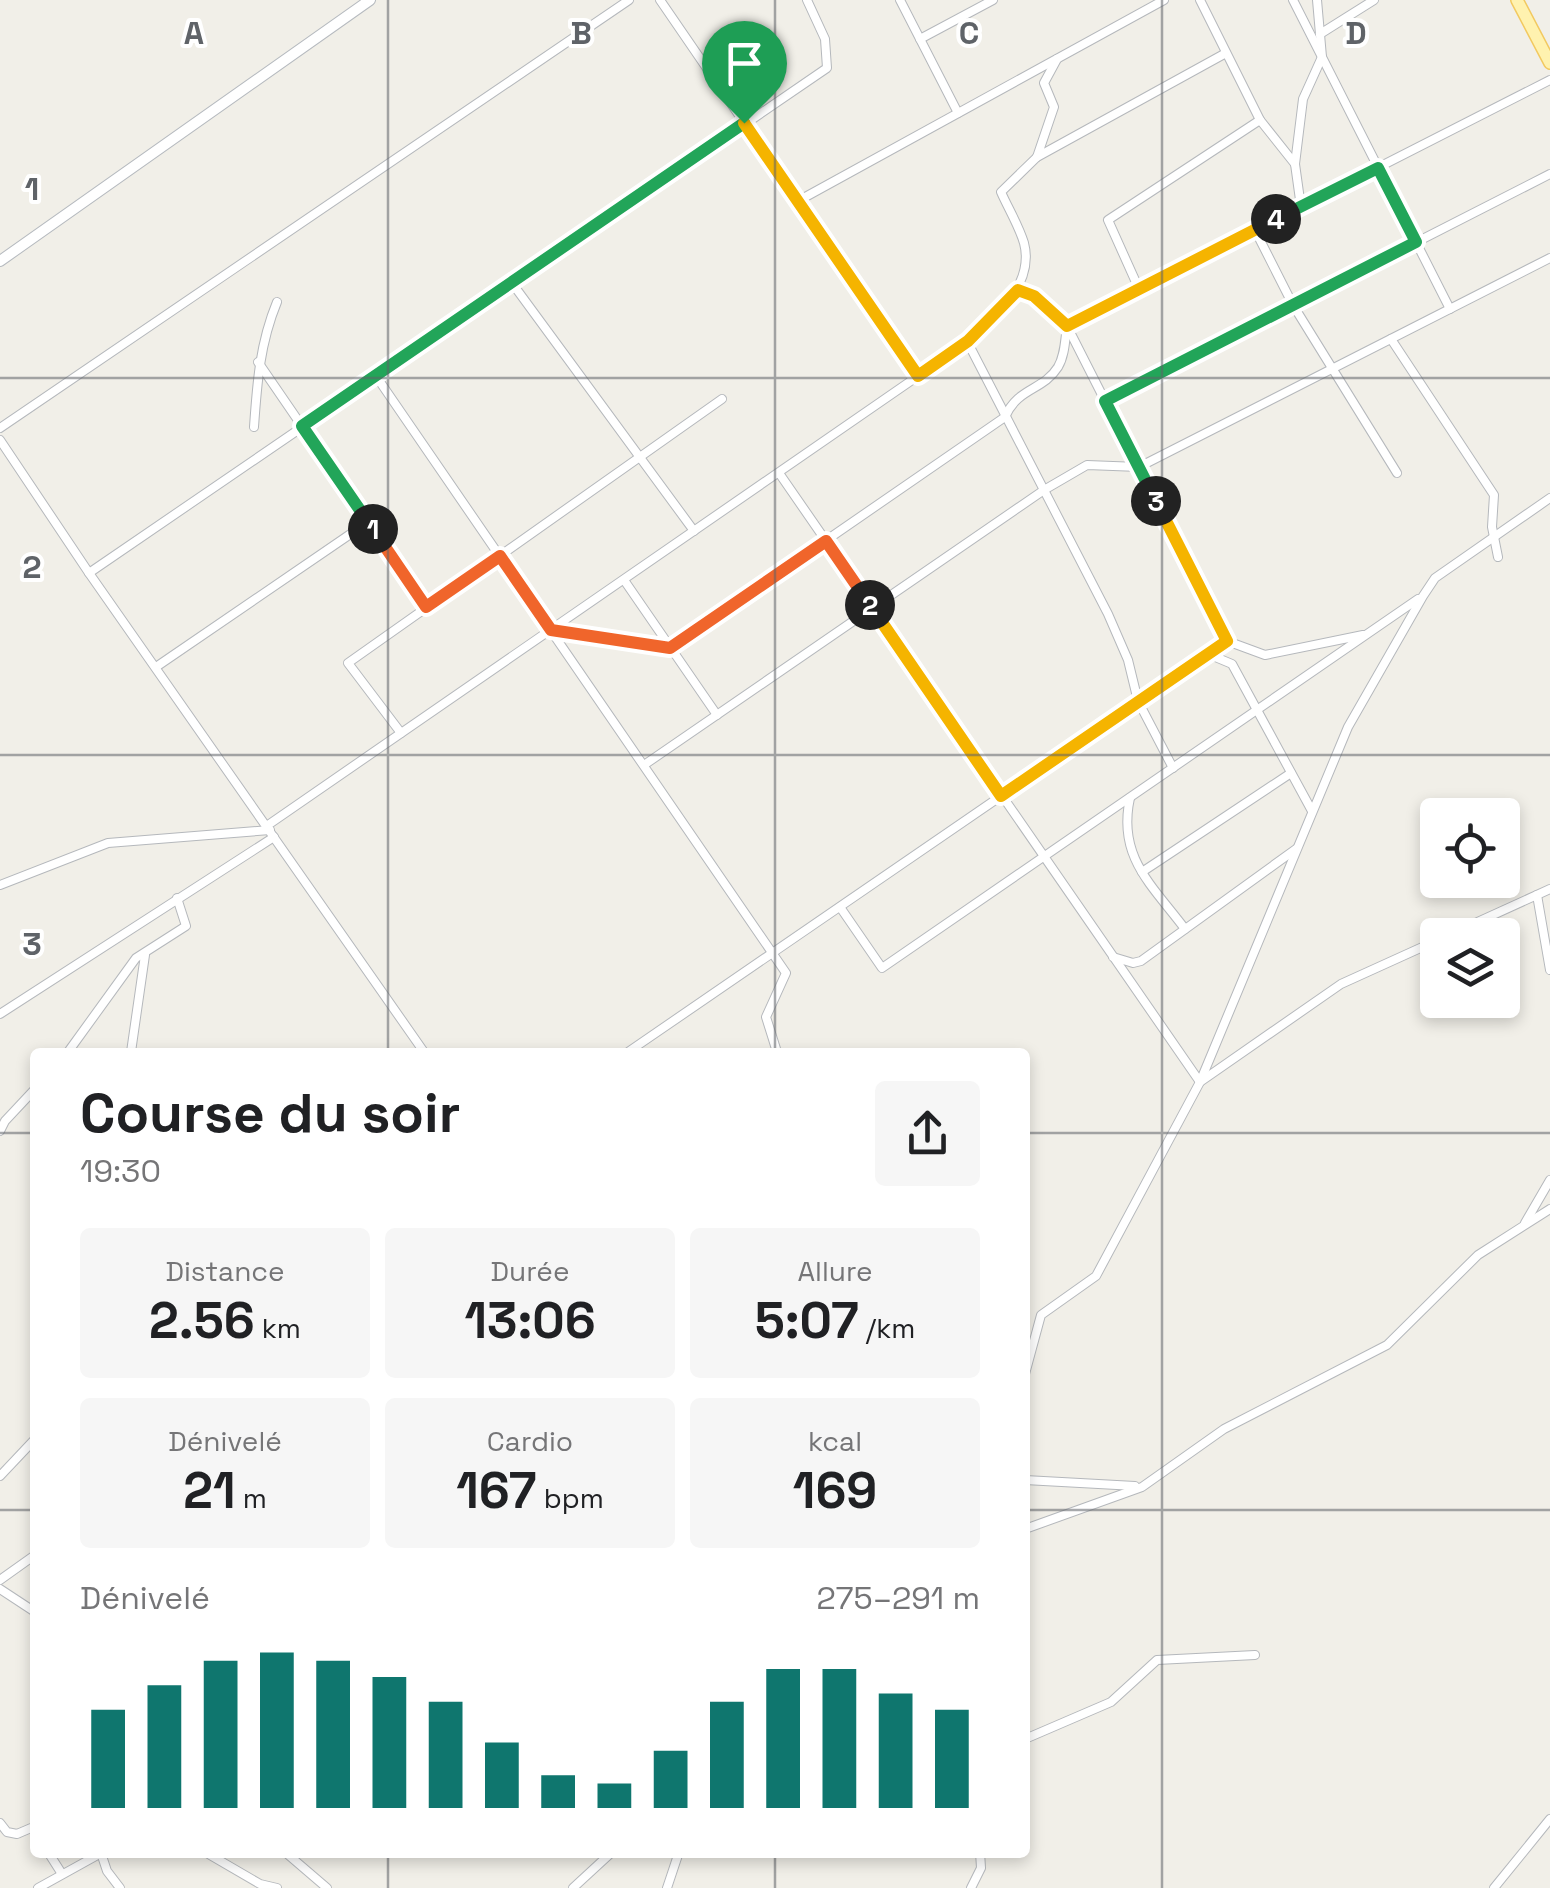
<!DOCTYPE html>
<html lang="fr">
<meta charset="utf-8">
<style>
body{margin:0;font-family:"Space Grotesk",sans-serif;background:#f6f6f6;color:#202124;height:100vh;display:flex;flex-direction:column;font-size:38px;white-space:nowrap}
*{box-sizing:border-box;margin:0}
p{font-size:32px;color:#757577}
.icon{flex:none;width:55px;height:55px;fill:none;stroke:currentColor;stroke-width:2;stroke-linecap:round;stroke-linejoin:round}
.map{position:relative;flex:1;overflow:hidden}
.details{position:absolute;left:30px;top:1048px;width:1000px;height:810px;display:flex;flex-direction:column;background:#fff;border-radius:10px;box-shadow:0 5px 15px #0003}
.details>*{flex:none}
.controls{position:absolute;left:1420px;top:798px;display:grid;gap:20px}
.controls a{display:grid;place-items:center;width:100px;height:100px;border-radius:10px;background:#fff;box-shadow:0 5px 15px #0003;font-size:50px}
.pin{position:absolute;display:grid;place-items:center;width:85px;height:85px;color:#fff;margin:-102px -42px;border-radius:50% 50% 50% 0;rotate:-45deg;box-shadow:0 0 10px #0007}
.pin .icon{rotate:45deg}
.km{position:absolute;width:50px;height:50px;margin:-25px;border-radius:50%;background:#222;color:#fff;font-size:28px;line-height:50px;text-align:center}
.round{display:grid;place-items:center;flex:none;width:105px;height:105px;border-radius:10px;background:#f6f6f6}
.head{display:flex;align-items:center;justify-content:space-between;height:170px;padding:0 50px}
h1{font-size:55px;font-weight:700;line-height:75px}
.metrics{display:grid;grid-template-columns:repeat(3,1fr);gap:15px;height:170px;padding:10px 50px}
.metrics div{display:grid;align-content:center;border-radius:10px;background:#f6f6f6;text-align:center}
.metrics b{font-size:50px;font-weight:700}
.metrics small{font-size:28px;font-weight:400}
.metrics p{font-size:28px}
.chart{height:280px;padding:20px 50px}
.chart p{display:flex;justify-content:space-between}
.chart svg{width:100%;height:180px;margin-top:10px;stroke:#0f766e;stroke-width:6}
.map>svg:first-child{display:block}
.lines{fill:none;stroke-linecap:round;stroke-linejoin:round}
.minor-casing{stroke:#b5b8bc;stroke-width:10}
.secondary-casing{stroke:#b6babf;stroke-width:12}
.primary-casing{stroke:#f2c960;stroke-width:14}
.minor{stroke:#fff;stroke-width:8}
.secondary{stroke:#fff;stroke-width:10}
.primary{stroke:#fff2af;stroke-width:11}
.split-1-casing{stroke:#fff;stroke-width:20}
.split-2-casing{stroke:#fff;stroke-width:20}
.split-3-casing{stroke:#fff;stroke-width:20}
.split-4-casing{stroke:#fff;stroke-width:20}
.split-5-casing{stroke:#fff;stroke-width:20}
.split-1{stroke:#22a559;stroke-width:12}
.split-2{stroke:#f0652b;stroke-width:12}
.split-3{stroke:#f5b400;stroke-width:12}
.split-4{stroke:#22a559;stroke-width:12}
.split-5{stroke:#f5b400;stroke-width:12}
.grid{fill:none;stroke:#5f6368;stroke-width:2.5;stroke-opacity:0.55}
.grid-label{font-size:32px;text-anchor:middle;font-weight:bold;fill:#5f6368;stroke:#fff;stroke-width:8;stroke-linejoin:round;paint-order:stroke}
</style>
<div class="map">
<svg width="1550" height="1888" viewBox="0 0 1550 1888">
<rect width="100%" height="100%" fill="#f1efe8"/>
<g class="lines">
<defs>
<g id="minor">
<path d="M660,0L918,376"/>
<path d="M900,0L958,113"/>
<path d="M1200,0L1260,120L1295,164L1301,207"/>
<path d="M1293,0L1450,309"/>
<path d="M1320,34L1374,0"/>
<path d="M920,39L993,0"/>
<path d="M1037,157L1226,53"/>
<path d="M1295,164L1303,99L1322,57L1317,0"/>
<path d="M798,201L1164,0"/>
<path d="M1255,230L1293,305L1397,473"/>
<path d="M512,283L694,531"/>
<path d="M1139,289L1108,220L1260,120"/>
<path d="M1018,290L1034,296L1067,326L1227,641L1265,655L1363,635"/>
<path d="M1067,326L1550,80"/>
<path d="M1391,339L1494,495L1492,527L1498,557"/>
<path d="M967,341L1108,614L1128,660L1138,701L1173,768"/>
<path d="M258,362L426,607"/>
<path d="M376,376L786,973L766,1017L777,1052"/>
<path d="M1105,401L1550,174"/>
<path d="M254,427C257,383 260,343 277,302"/>
<path d="M0,428L629,0"/>
<path d="M0,440L89,573L424,1052"/>
<path d="M779,473L1200,1082L1341,984L1438,940"/>
<path d="M89,573L827,68L825,39L807,0"/>
<path d="M624,580L717,715"/>
<path d="M551,630L670,648L1005,417C1018,387 1043,391 1058,367C1065,355 1065,340 1067,326"/>
<path d="M1208,654L1232,664L1312,811"/>
<path d="M156,667L368,522"/>
<path d="M401,733L348,663L722,399"/>
<path d="M644,765L1044,490L1087,465L1139,467L1550,258"/>
<path d="M1130,798C1117,857 1152,885 1185,929"/>
<path d="M268,825L918,376C959,347 1039,300 1024,243C1019,226 1008,208 1001,192L1037,157L1054,107L1044,83L1057,59"/>
<path d="M1142,872L1291,773"/>
<path d="M0,885L108,843L270,830"/>
<path d="M1537,895L1550,970"/>
<path d="M840,907L882,968L1418,599"/>
<path d="M1449,935L1550,889"/>
<path d="M1113,957L1133,963L1141,961L1296,849"/>
<path d="M0,1014L274,837"/>
<path d="M68,1052L136,958L186,926L177,898"/>
<path d="M131,1052L145,955"/>
<path d="M628,1052L1227,641"/>
<path d="M0,1131L5,1121L35,1089"/>
<path d="M1525,1223L1550,1180"/>
<path d="M1025,1374L1041,1315L1096,1276L1200,1082L1348,727L1423,596L1435,578L1550,498"/>
<path d="M0,1476L35,1439"/>
<path d="M1025,1480L1135,1486"/>
<path d="M1025,1529L1142,1487L1224,1429L1387,1345L1478,1255L1550,1209"/>
<path d="M0,1580L35,1555"/>
<path d="M0,1589L35,1612"/>
<path d="M1025,1739L1111,1702L1157,1660L1255,1655"/>
<path d="M0,1823L7,1832L17,1834L31,1828"/>
<path d="M48,1852L62,1874"/>
<path d="M205,1852L260,1884L277,1888"/>
<path d="M285,1852L327,1888"/>
<path d="M101,1853L107,1871L120,1888"/>
<path d="M38,1888L103,1852"/>
<path d="M573,1888L612,1852"/>
<path d="M667,1888L679,1852"/>
<path d="M971,1888L981,1868L980,1852"/>
<path d="M1494,1888L1550,1819"/>
</g>
<path id="secondary" d="M0,261L370,0"/>
<path id="primary" d="M1517,0L1550,63"/>
</defs>
<use href="#minor" class="minor-casing"/>
<use href="#secondary" class="secondary-casing"/>
<use href="#primary" class="primary-casing"/>
<use href="#minor" class="minor"/>
<use href="#secondary" class="secondary"/>
<use href="#primary" class="primary"/>
</g>
<g class="lines">
<defs>
<path id="split-1" d="M373,529L302,426L744,123"/>
<path id="split-2" d="M373,529L426,607L500,556L551,630L670,648L826,541L870,605"/>
<path id="split-3" d="M870,605L1001,796L1227,641L1156,501"/>
<path id="split-4" d="M1156,501L1105,401L1416,242L1378,168L1276,219"/>
<path id="split-5" d="M744,123L918,376L968,341L1018,290L1034,296L1067,326L1276,219"/>
</defs>
<use href="#split-1" class="split-1-casing"/>
<use href="#split-2" class="split-2-casing"/>
<use href="#split-3" class="split-3-casing"/>
<use href="#split-4" class="split-4-casing"/>
<use href="#split-5" class="split-5-casing"/>
<use href="#split-1" class="split-1"/>
<use href="#split-2" class="split-2"/>
<use href="#split-3" class="split-3"/>
<use href="#split-4" class="split-4"/>
<use href="#split-5" class="split-5"/>
</g>
<path class="grid" d="M388,0V1052M775,0V1052M1162,0V1888M0,378H1550M0,755H1550M0,1133H35M1025,1133H1550M0,1510H35M1025,1510H1550M388,1852V1888M775,1852V1888"/>
<g class="grid-label">
<text x="194" y="44">A</text>
<text x="581" y="44">B</text>
<text x="969" y="44">C</text>
<text x="1356" y="44">D</text>
<text x="32" y="200">1</text>
<text x="32" y="578">2</text>
<text x="32" y="955">3</text>
</g>
</svg>
<div class="controls">
<a><svg class="icon" aria-label="locate" viewBox="0 0 24 24"><circle cx="12" cy="12" r="6"/><path d="M12 2v4M12 18v4M2 12h4M18 12h4"/></svg></a>
<a><svg class="icon" aria-label="layers" viewBox="0 0 24 24"><path d="M12 4l9 5-9 5-9-5zM3 14l9 5 9-5"/></svg></a>
</div>
<div class="pin" style="left:744px;top:123px;background:#1e9e55"><svg class="icon" aria-label="arrive" viewBox="0 0 24 24"><path d="M6 21V4h12l-3 4 3 4H6"/></svg></div>
<b class="km" style="left:373px;top:529px">1</b>
<b class="km" style="left:870px;top:605px">2</b>
<b class="km" style="left:1156px;top:501px">3</b>
<b class="km" style="left:1276px;top:219px">4</b>
<section class="details">
<div class="head"><div><h1>Course du soir</h1><p>19:30</p></div><a class="round"><svg class="icon" aria-label="share" viewBox="0 0 24 24"><path d="M12 15V3M7 8l5-5 5 5M5 13v7h14v-7"/></svg></a></div>
<div class="metrics">
<div><p>Distance</p><b>2.56<small> km</small></b></div>
<div><p>Durée</p><b>13:06</b></div>
<div><p>Allure</p><b>5:07<small> /km</small></b></div>
</div>
<div class="metrics">
<div><p>Dénivelé</p><b>21<small> m</small></b></div>
<div><p>Cardio</p><b>167<small> bpm</small></b></div>
<div><p>kcal</p><b>169</b></div>
</div>
<div class="chart"><p><span>Dénivelé</span>275–291 m</p>
<svg viewBox="0 0 160 44" preserveAspectRatio="none"><path d="M5 44V20M15 44V14M25 44V8M35 44V6M45 44V8M55 44V12M65 44V18M75 44V28M85 44V36M95 44V38M105 44V30M115 44V18M125 44V10M135 44V10M145 44V16M155 44V20"/></svg>
</div>
</section>
</div>
